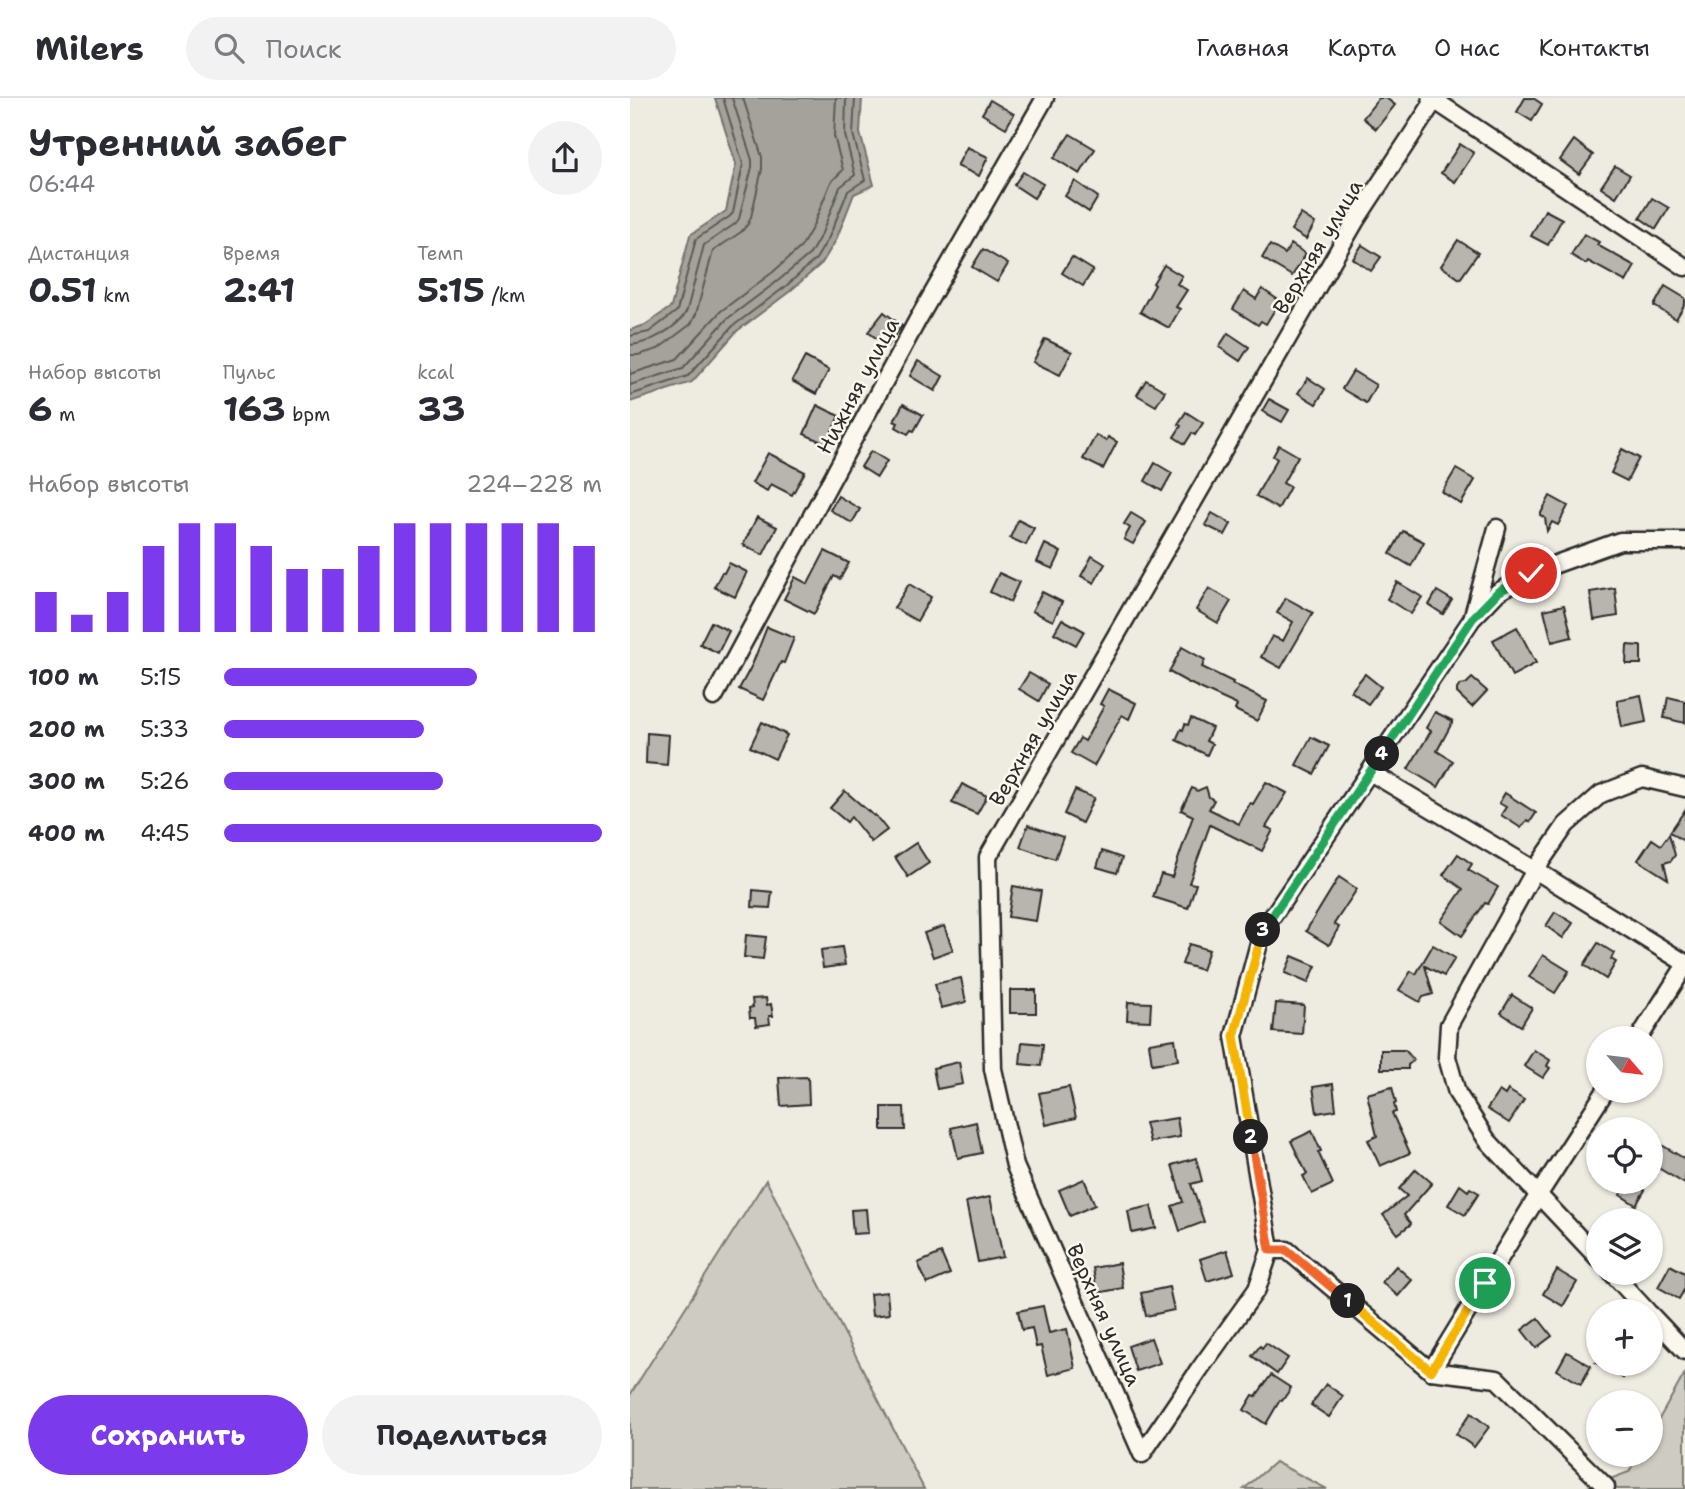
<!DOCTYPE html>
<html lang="ru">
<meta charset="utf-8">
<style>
body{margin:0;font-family:"Shantell Sans",sans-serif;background:#f2f2f3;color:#2b2b33;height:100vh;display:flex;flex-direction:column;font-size:26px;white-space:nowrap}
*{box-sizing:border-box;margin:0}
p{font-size:23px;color:#7c7c81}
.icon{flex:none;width:38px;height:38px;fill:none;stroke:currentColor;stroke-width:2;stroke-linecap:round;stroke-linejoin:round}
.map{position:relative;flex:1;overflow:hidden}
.drawer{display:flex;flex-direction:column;background:#fff;width:630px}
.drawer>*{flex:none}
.needle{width:46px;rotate:118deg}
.fabs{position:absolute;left:956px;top:928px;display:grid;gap:14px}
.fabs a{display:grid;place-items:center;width:77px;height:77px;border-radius:50%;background:#fff;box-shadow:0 2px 5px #0004;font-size:35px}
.pin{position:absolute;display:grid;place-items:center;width:60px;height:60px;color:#fff;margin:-30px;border:4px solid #fff;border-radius:50%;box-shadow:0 2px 7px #0007}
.km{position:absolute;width:35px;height:35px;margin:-18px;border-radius:50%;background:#222;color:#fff;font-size:19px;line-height:35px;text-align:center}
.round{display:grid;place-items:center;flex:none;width:74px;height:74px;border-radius:37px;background:#f2f2f3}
.head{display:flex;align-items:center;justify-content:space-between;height:119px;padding:0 28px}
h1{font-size:38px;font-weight:700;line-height:52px}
.metrics{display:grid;grid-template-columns:repeat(3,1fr);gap:10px;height:119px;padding:7px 28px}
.metrics div{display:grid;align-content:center}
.metrics b{font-size:35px;font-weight:700}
.metrics small{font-size:19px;font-weight:400}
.metrics p{font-size:19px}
.chart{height:196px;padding:14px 28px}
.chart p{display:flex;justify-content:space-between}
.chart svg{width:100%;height:126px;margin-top:7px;stroke:#7c3aed;stroke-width:6}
.button{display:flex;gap:14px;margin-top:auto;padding:14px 28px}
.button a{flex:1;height:80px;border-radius:42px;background:#7c3aed;color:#fff;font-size:28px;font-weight:700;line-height:80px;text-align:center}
.button a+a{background:#f2f2f3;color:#2b2b33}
ul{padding:0 28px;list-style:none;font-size:23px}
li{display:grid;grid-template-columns:112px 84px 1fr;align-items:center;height:52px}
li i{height:18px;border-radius:9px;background:#7c3aed}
header{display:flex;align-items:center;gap:42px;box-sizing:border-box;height:98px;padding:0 35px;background:#fff;border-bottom:2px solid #e1e1e2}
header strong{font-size:33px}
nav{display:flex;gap:38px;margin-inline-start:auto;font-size:24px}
.search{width:490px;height:63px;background:#f2f2f3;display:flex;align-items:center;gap:18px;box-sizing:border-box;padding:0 24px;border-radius:38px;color:#7c7c81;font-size:26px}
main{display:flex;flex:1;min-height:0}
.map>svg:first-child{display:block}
.green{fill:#cecbc2;stroke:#7c7b76;stroke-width:2}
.water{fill:#a4a29a;stroke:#74726e;stroke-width:2}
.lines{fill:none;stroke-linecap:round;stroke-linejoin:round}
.shore{stroke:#5b5b57;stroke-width:2}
.building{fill:#b8b5ae;stroke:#2b2b2b;stroke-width:2}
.street-casing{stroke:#2b2b2b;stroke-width:21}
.street{stroke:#fbf7ec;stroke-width:16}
.split-1-casing{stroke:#fff;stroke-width:14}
.split-2-casing{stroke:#fff;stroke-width:14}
.split-3-casing{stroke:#fff;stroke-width:14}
.split-4-casing{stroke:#fff;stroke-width:14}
.split-5-casing{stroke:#fff;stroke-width:14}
.split-1{stroke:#f5b400;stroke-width:9}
.split-2{stroke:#f0652b;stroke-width:9}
.split-3{stroke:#f5b400;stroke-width:9}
.split-4{stroke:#22a559;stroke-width:9}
.split-5{stroke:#22a559;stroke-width:9}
.labels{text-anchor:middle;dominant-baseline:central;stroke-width:5;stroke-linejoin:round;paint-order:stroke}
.street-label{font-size:21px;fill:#2b2b2b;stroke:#fbf7ec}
</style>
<header>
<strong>Milers</strong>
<div class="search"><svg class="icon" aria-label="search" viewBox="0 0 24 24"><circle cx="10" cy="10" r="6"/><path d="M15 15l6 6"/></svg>Поиск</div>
<nav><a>Главная</a><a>Карта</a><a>О нас</a><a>Контакты</a></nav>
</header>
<main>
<section class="drawer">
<div class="head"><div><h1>Утренний забег</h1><p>06:44</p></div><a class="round"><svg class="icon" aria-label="share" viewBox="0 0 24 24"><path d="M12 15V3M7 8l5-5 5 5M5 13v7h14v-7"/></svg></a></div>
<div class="metrics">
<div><p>Дистанция</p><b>0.51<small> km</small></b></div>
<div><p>Время</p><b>2:41</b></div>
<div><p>Темп</p><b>5:15<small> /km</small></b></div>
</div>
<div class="metrics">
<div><p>Набор высоты</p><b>6<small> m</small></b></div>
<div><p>Пульс</p><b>163<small> bpm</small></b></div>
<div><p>kcal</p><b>33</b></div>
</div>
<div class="chart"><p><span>Набор высоты</span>224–228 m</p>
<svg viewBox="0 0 160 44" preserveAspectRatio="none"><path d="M5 44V30M15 44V38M25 44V30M35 44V14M45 44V6M55 44V6M65 44V14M75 44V22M85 44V22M95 44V14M105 44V6M115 44V6M125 44V6M135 44V6M145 44V6M155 44V14"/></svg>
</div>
<ul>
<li><b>100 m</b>5:15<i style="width:67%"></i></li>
<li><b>200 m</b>5:33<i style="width:53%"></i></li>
<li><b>300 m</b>5:26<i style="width:58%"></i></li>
<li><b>400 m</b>4:45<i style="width:100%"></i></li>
</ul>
<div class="button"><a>Сохранить</a><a>Поделиться</a></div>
</section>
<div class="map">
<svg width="1055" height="1391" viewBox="0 0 1055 1391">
<rect width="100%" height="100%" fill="#eeebe0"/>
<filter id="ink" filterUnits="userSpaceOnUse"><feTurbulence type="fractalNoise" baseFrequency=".0143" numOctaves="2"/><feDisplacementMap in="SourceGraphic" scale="14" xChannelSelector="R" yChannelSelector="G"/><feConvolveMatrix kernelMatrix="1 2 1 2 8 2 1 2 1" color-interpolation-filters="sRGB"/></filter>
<g filter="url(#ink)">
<g class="green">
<path d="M136,1082L294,1391H0V1297Z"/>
<path d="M1055,1275V1391H953L999,1374L1009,1356H1020V1337Z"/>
<path d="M645,1364L697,1391H614Z"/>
</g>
<path class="water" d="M85,0H232L230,35L244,87L224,96L206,142L192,165L159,194L107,233L62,284L0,304V232L15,227L41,209L60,137L96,113L106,66Z"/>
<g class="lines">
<g class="shore">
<path d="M0,238L19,234L47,213L66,141L99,119L103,115L113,66L93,0"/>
<path d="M0,247C18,246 49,230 57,212L74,147L105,126L109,121L122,69V62L102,0"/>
<path d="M0,257H8L28,251L61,226L66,216L83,153L111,134L118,126L121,119L132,71V59L113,0"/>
<path d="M0,276L47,261L91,213L143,174L171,149L182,130L201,84L213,72L204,38L206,0"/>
<path d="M0,287L53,270L97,221L149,182L180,156L192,135L210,89L225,77L215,37L216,0"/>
<path d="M0,297L58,278L103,228L155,189L186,161L199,139L218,93L235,82L223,36L225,0"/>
</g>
</g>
<g class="building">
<path d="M749,0H756L765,7L746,31L733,20Z"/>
<path d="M895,0H903L912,6L902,23L887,14Z"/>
<path d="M360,2L384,16L376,30L352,16Z"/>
<path d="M440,36L465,51L450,76L424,60Z"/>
<path d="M944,42L963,57L949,76L930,62Z"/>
<path d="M830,46L844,55L825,84L811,75Z"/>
<path d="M337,49L358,59L349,78L327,68Z"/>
<path d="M985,68L1000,77L986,99L971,89Z"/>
<path d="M393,74L413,86L404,100L384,87Z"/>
<path d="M445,83L468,99L459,114L435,98Z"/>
<path d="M1022,100L1039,110L1026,131L1010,120Z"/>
<path d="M915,112L932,121L918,147L901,138Z"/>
<path d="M671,116L685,125L676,141L661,132Z"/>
<path d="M954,136L969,144L967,147L1005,168L996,184L958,163L956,166L941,157Z"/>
<path d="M828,142L848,155L830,181L811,168Z"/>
<path d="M661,146L676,156L662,178L632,160L640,147L655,156Z"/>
<path d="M732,147L751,159L741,173L723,161Z"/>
<path d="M353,151L378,166L367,184L342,169Z"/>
<path d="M442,159L463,172L453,188L432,175Z"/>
<path d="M534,167L552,178L547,186L557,192L546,209L550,211L539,230L510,214L525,187L523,185Z"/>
<path d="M1035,188L1055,200V206L1046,221L1024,208Z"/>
<path d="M632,191L650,203L636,226L631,223L628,227L603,211L614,193L626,201Z"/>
<path d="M254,214L272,228L257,248L238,234Z"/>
<path d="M598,235L619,249L610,263L589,249Z"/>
<path d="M415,241L442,254L430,277L403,264Z"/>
<path d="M175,259L199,272L186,296L162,283Z"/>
<path d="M288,263L313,278L305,293L280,278Z"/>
<path d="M723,273L746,287L736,305L712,291Z"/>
<path d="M678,280L695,291L686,306L668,295Z"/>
<path d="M516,282L535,293L526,308L507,297Z"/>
<path d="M639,301L659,312L652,324L632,313Z"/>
<path d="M273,306L293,317L284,333L281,332L278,336L266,329L268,325L264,323Z"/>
<path d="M187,307L209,318L196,346L174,336Z"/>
<path d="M556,314L573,325L565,337L562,335L555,346L544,339L551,328L548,326Z"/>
<path d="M466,337L476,343L478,339L487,344L473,371L453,361Z"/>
<path d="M649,347L668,358L653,385L660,389L648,411L626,398L647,361L643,358Z"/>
<path d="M992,351L1009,360L997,383L981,375Z"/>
<path d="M241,353L257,363L247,379L231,369Z"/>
<path d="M138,355L175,374L162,397L141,386L137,393L122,385Z"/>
<path d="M525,365L542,375L532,393L515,383Z"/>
<path d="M826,371L845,382L831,406L812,394Z"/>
<path d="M208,398L230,411L222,425L200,412Z"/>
<path d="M920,398L938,408L928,427L922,424L917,433L915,420L910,417Z"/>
<path d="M501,415L516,424L503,446L494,441L500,430L494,426Z"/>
<path d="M582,415L601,426L595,437L575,427Z"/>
<path d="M127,419L147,429L133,457L113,447Z"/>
<path d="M388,422L404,430L396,447L380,440Z"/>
<path d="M773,433L794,444L781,468L760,456Z"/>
<path d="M415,446L431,454L423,471L407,464Z"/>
<path d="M195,453L219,465L210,481L204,478L184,516L154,501L165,479L178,486Z"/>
<path d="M462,458L475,466L464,485L451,478Z"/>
<path d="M99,465L117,474L105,499L84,489L92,474L94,475Z"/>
<path d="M369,475L389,484L380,504L360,494Z"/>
<path d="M767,484L792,499L781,516L757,501Z"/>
<path d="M279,486L301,499L287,523L264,510Z"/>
<path d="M579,490L601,503L588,525L566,512Z"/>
<path d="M985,490L988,518L964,522L960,494Z"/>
<path d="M807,493L822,502L813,516L799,507Z"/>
<path d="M412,494L432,504L423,523L402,513Z"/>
<path d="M656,500L683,515L651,570L631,559L642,538L653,543L663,524L647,515Z"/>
<path d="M934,507L942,539L922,544L914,512Z"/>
<path d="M432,521L454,533L446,547L424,535Z"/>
<path d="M81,524L99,533L88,555L70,546Z"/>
<path d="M137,529L164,540L154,565L151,564L133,602L109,591L122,567Z"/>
<path d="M887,529L906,565L882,578L863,542Z"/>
<path d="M997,547L1011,548V566H996Z"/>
<path d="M552,549L575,562L572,569L603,584L602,586L637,603L627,623L605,612L607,607L559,585L539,574Z"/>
<path d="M399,575L418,586L409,603L389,591Z"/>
<path d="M735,576L751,589L738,606L721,593Z"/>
<path d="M842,580L857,593L842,609L827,595V591L830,587L836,586Z"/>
<path d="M478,591L506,605L499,621L492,617L464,668L441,655L450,640L455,643L474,608L470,606Z"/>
<path d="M1011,597L1016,624L992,629L987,602Z"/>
<path d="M1038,599L1055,603V625L1034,620Z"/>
<path d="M805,614L823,623L807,653L823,663L808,689L778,671L801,633L796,630Z"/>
<path d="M561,620L582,630L576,643L582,646L577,657L546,642L551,631L553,632L555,626L558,627Z"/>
<path d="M132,624L157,637L145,661L120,649Z"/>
<path d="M17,635L39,637L37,667L16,665Z"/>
<path d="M681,639L699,648L684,676L666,667Z"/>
<path d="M636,684L657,695L636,729L643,732L632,753L580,727L559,785L566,786L558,810L523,799L531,776L542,779L563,718L551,712L562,690L567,693L576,689L579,699L584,702L579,711L609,726L620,705L623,706Z"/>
<path d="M332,686L357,698L347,716L322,705Z"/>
<path d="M445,692L464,700L452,725L434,716Z"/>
<path d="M215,693L244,718L245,717L257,732L241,744L221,719L217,724L200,710Z"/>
<path d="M875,695L906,715L900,724L897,722L891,730L871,717L876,709L869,705Z"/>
<path d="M1055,712V744L1040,734Z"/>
<path d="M398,727L433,739L425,761L390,749Z"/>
<path d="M1039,736L1045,757L1041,763L1034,765L1038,781L1008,762L1022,741L1031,747Z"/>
<path d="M286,745L299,765L278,779L265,759Z"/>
<path d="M472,753L492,760L487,775L467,769Z"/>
<path d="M828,756L842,766L838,772L868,789L858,806L855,805L832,838L811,823L833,791L813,777Z"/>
<path d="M709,779L727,791L704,826L709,829L699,847L676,833Z"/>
<path d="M383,788L411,793L406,823L378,819Z"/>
<path d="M123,792L142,794L140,810L122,809Z"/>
<path d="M925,814L943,825L933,840L916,828Z"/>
<path d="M314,828L323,852L303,859L294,835Z"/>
<path d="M116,837L136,839L133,861L114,859Z"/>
<path d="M968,845L984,855L981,861L986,864L976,881L954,867Z"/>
<path d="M559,846L579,852L572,872L552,866Z"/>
<path d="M803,847L825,860L814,878L795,868L803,896L793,899L790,904L769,892L781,873L786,876Z"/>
<path d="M212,849L215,867L193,870L191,852Z"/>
<path d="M913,857L939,873L925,895L899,879Z"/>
<path d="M662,858L686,868L678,885L655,875Z"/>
<path d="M331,880L336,904L311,910L305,886Z"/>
<rect x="380" y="892" width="26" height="23"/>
<path d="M882,897L902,910L891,928L871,915Z"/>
<path d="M136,900L137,907L141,906L143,918H139L140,926L126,928L125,920H120L119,910L123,909L122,901Z"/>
<path d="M498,904L521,905L520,923L497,922Z"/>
<path d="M646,905L674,907L672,936L643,934Z"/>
<path d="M545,941L548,962L522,966L519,945Z"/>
<path d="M392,944L413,946L411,968L390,966Z"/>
<path d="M751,952H775L784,962L778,967V971H751Z"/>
<path d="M904,952L920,962L917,968L920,970L913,980L894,968Z"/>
<path d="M329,964L333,986L307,991L303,970Z"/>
<path d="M178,979L179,1006L151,1008L149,980Z"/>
<path d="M703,986L706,1012L687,1015L683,989Z"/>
<path d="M439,989L446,1020L416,1027L409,995Z"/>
<path d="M762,989L766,1005L764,1006L766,1014L762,1015L780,1055L750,1068L738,1042L747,1038L737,996Z"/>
<path d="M878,992L894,1002L879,1025L857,1011L869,993L875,997Z"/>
<path d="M252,1009H274L275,1032H252Z"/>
<path d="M547,1020L550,1039L520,1044L515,1025Z"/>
<path d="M346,1024L352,1055L328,1060L321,1030Z"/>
<path d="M682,1033L691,1053L688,1054L703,1086L682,1096L673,1078L677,1076L661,1043Z"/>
<path d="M1020,1040L1055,1061V1086L1020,1065Z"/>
<path d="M566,1060L572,1083L561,1086L574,1124L550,1133L542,1108L553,1104L542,1067Z"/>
<path d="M786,1071L802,1085L774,1117L781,1126L768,1136L753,1117L777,1098L769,1091Z"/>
<path d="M454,1081L465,1107L440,1118L429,1092Z"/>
<path d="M998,1083L1015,1092L1006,1107L990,1097Z"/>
<path d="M830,1087L838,1093L840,1090L849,1095L835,1117L818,1107Z"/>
<path d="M360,1099L373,1159L348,1164L336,1104Z"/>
<path d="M521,1108L526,1130L502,1135L498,1113Z"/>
<path d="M236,1111L238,1135L223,1136L221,1112Z"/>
<path d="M597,1152L604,1175L577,1183L570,1161Z"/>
<path d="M311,1155L320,1176L297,1186L288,1165Z"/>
<path d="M489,1165L493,1190L467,1195L463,1170Z"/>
<path d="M1040,1167L1055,1175V1190L1049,1201L1028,1189Z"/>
<path d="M766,1168L782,1182L768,1198L752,1184Z"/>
<path d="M927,1172L947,1184L933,1208L913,1196Z"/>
<path d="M539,1189L544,1212L516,1218L511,1195Z"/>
<path d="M257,1194L259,1216L242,1218L240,1196Z"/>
<path d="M413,1208L419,1235L437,1231L445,1270L418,1277L411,1248L406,1249L402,1230L392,1232L388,1213Z"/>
<path d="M908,1220L922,1238L906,1250L892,1232Z"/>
<path d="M521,1240L530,1265L506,1273L498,1248Z"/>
<path d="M636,1245L658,1260L647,1276L622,1258L630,1248L632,1250Z"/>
<path d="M937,1254L961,1268L951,1286L927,1272Z"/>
<path d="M967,1265H1001L993,1280Z"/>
<path d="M641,1277L661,1290L652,1303L650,1302L636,1326L614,1312L623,1297L626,1298Z"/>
<path d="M696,1286L713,1298L699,1319L681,1307Z"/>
<path d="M841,1315L859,1329L844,1349L826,1336Z"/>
</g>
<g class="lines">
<defs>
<g id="street">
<path d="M801,0L1055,169"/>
<path d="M844,519L868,494L901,475L990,443H1055"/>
<path d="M84,599L287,223L415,0"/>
<path d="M740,674L905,772L1055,865"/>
<path d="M1009,940L1055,868"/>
<path d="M640,1152H657L801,1273"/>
<path d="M968,1160L857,1042L827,995L817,959L819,927L905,772L936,727L971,696L1012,680L1055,690"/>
<path d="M981,1174L1017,1213"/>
<path d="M1020,1216L1055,1253"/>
<path d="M801,1273L909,1096L976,992"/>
<path d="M801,1273L867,1281L976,1389"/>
<path d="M512,1356L385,1068L363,971L358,759L726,122L806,0"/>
<path d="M512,1356L569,1272L627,1191L640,1152L604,938L632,834L842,521L867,430"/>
</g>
</defs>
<use href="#street" class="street-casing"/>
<use href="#street" class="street"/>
</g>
</g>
<g class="lines" filter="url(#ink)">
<defs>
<path id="split-1" d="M718,1203L801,1273L855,1185"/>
<path id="split-2" d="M621,1039L640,1152H657L718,1203"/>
<path id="split-3" d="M621,1039L604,938L633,832"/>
<path id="split-4" d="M633,832L752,656"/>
<path id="split-5" d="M752,656L842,521L868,494L901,475"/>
</defs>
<use href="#split-1" class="split-1-casing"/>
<use href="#split-2" class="split-2-casing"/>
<use href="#split-3" class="split-3-casing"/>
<use href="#split-4" class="split-4-casing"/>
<use href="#split-5" class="split-5-casing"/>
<use href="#split-1" class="split-1"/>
<use href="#split-2" class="split-2"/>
<use href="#split-3" class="split-3"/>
<use href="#split-4" class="split-4"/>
<use href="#split-5" class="split-5"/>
</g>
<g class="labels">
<g class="street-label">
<text transform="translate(688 149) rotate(-59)">Верхняя улица</text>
<text transform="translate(228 288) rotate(-62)">Нижняя улица</text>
<text transform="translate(403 640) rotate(-60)">Верхняя улица</text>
<text transform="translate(474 1217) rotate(66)">Верхняя улица</text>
</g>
</g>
</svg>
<div class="fabs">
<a><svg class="needle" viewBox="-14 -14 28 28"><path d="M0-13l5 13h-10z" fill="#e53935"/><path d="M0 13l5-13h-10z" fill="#7c7c81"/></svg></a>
<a><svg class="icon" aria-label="locate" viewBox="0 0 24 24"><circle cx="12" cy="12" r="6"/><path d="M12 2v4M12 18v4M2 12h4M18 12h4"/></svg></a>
<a><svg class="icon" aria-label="layers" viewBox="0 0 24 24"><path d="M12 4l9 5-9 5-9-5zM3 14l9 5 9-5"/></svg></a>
<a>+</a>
<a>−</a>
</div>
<div class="pin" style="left:855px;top:1185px;background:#1e9e55"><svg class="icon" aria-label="arrive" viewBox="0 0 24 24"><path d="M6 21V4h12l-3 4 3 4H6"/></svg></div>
<div class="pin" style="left:901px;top:475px;background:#d93025"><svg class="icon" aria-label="check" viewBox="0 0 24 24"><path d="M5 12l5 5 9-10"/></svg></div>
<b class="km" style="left:718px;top:1203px">1</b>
<b class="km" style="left:621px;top:1039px">2</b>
<b class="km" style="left:633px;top:832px">3</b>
<b class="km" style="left:752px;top:656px">4</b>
</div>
</main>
